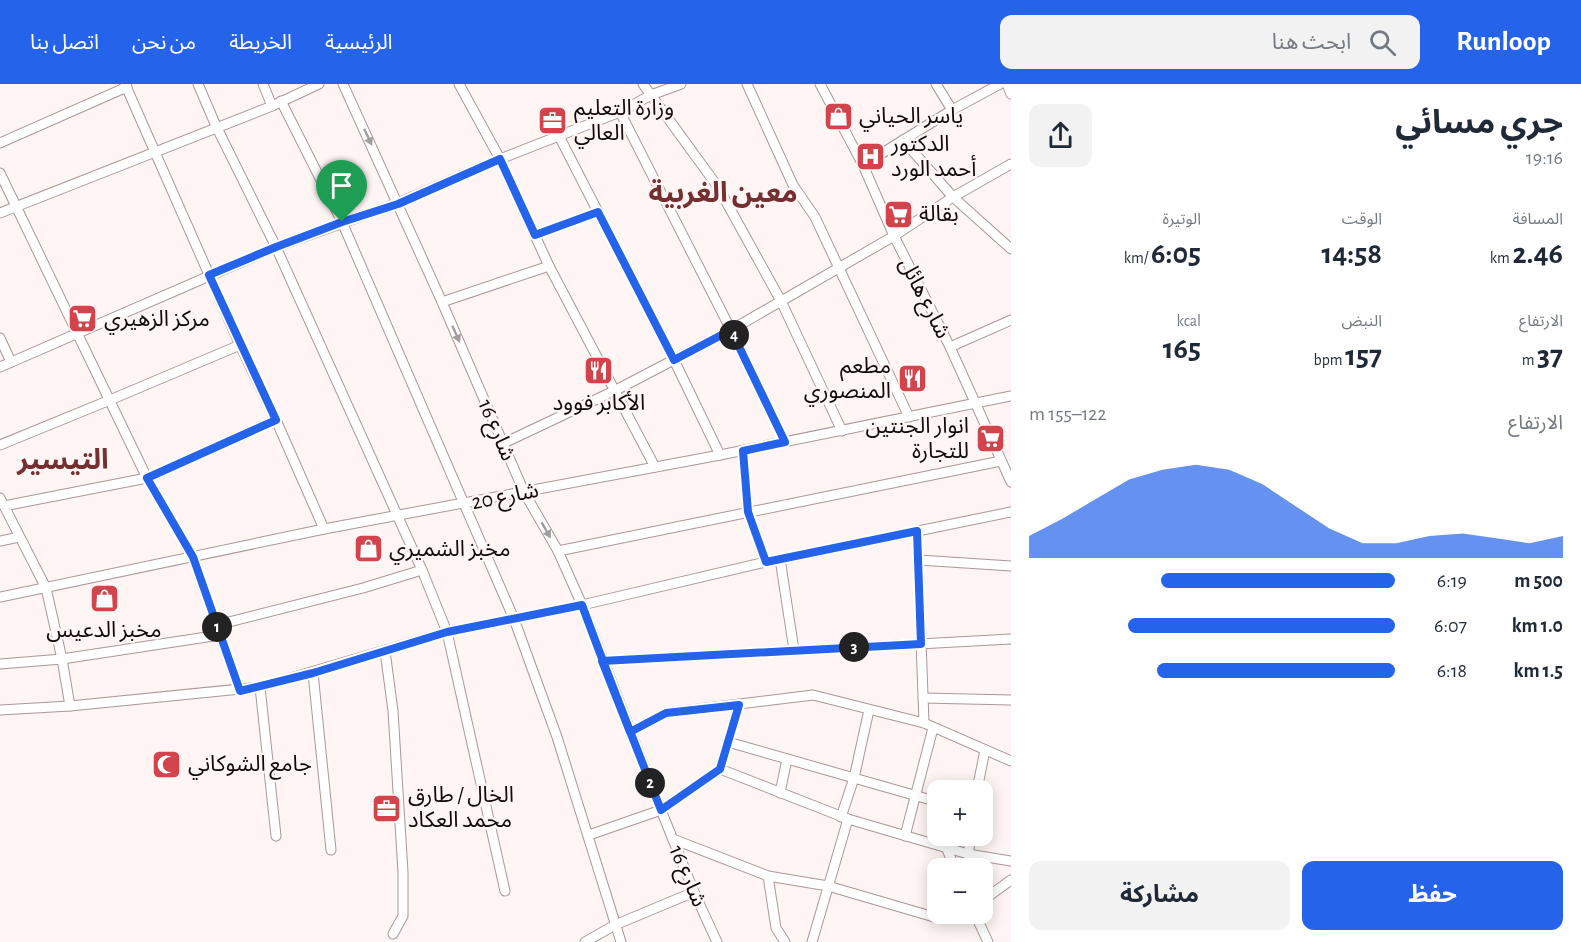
<!DOCTYPE html>
<html lang="ar">
<meta charset="utf-8">
<style>
body{margin:0;font-family:"Alegreya Sans","Noto Sans Arabic",sans-serif;background:#f2f2f3;color:#1f2937;direction:rtl;height:100vh;display:flex;flex-direction:column;font-size:22px;white-space:nowrap}
*{box-sizing:border-box;margin:0}
p{font-size:20px;color:#747a83}
.icon{flex:none;width:33px;height:33px;fill:none;stroke:currentColor;stroke-width:2;stroke-linecap:round;stroke-linejoin:round}
.map{position:relative;flex:1;overflow:hidden;direction:ltr}
.details{display:flex;flex-direction:column;background:#fff;width:570px}
.details>*{flex:none}
.controls{position:absolute;left:927px;top:696px;display:grid;gap:12px}
.controls a{display:grid;place-items:center;width:66px;height:66px;border-radius:12px;background:#fff;box-shadow:0 3px 15px #0003;font-size:30px}
.pin{position:absolute;display:grid;place-items:center;width:51px;height:51px;color:#fff;margin:-62px -26px;border-radius:50% 50% 50% 0;rotate:-45deg;box-shadow:0 0 6px #0007}
.pin .icon{rotate:45deg}
.km{position:absolute;width:30px;height:30px;margin:-15px;border-radius:50%;background:#222;color:#fff;font-size:16px;line-height:30px;text-align:center}
.round{display:grid;place-items:center;flex:none;width:63px;height:63px;border-radius:12px;background:#f2f2f3}
.headline{display:flex;align-items:center;justify-content:space-between;height:102px;padding:0 18px}
h1{font-size:33px;font-weight:700;line-height:45px}
.metrics{display:grid;grid-template-columns:repeat(3,1fr);gap:9px;height:102px;padding:6px 18px}
.metrics div{display:grid;align-content:center}
.metrics b{font-size:30px;font-weight:700}
.metrics small{font-size:16px;font-weight:400}
.metrics p{font-size:16px}
.chart{height:168px;padding:12px 18px}
.chart p{display:flex;justify-content:space-between}
.chart svg{width:100%;height:108px;margin-top:6px;fill:#2563eb;opacity:.7}
.button{display:flex;gap:12px;margin-top:auto;padding:12px 18px}
.button a{flex:1;height:69px;border-radius:12px;background:#2563eb;color:#fff;font-size:24px;font-weight:700;line-height:69px;text-align:center}
.button a+a{background:#f2f2f3;color:#1f2937}
ul{padding:0 18px;list-style:none;font-size:20px}
li{display:grid;grid-template-columns:96px 72px 1fr;align-items:center;height:45px}
li i{height:15px;border-radius:8px;background:#2563eb}
header{display:flex;align-items:center;gap:36px;box-sizing:border-box;height:84px;padding:0 30px;background:#2563eb;color:#fff}
header strong{font-size:28px}
nav{display:flex;gap:33px;margin-inline-start:auto;font-size:21px}
.search{width:420px;height:54px;background:#f2f2f3;display:flex;align-items:center;gap:15px;box-sizing:border-box;padding:0 21px;border-radius:12px;color:#747a83;font-size:22px}
main{display:flex;flex:1;min-height:0}
.map>svg:first-child{display:block}
.lines{fill:none;stroke-linecap:round;stroke-linejoin:round}
.minor-casing{stroke:#ac9796;stroke-width:11}
.minor{stroke:#fff;stroke-width:9}
.oneway{fill:#a09d9d}
.route-casing{stroke:#fff;stroke-width:12}
.route{stroke:#2563eb;stroke-width:8}
.labels{text-anchor:middle;dominant-baseline:central;stroke-width:5;stroke-linejoin:round;paint-order:stroke}
.poi-label{font-size:22px;fill:#110a0a;stroke:#fef5f4;text-anchor:start}
.street-label{font-size:22px;fill:#110a0a;stroke:#fef5f4}
.district-label{font-size:28px;font-weight:bold;fill:#762f31;stroke:#fef5f4}
</style>
<header>
<strong>Runloop</strong>
<div class="search"><svg class="icon" aria-label="search" viewBox="0 0 24 24"><circle cx="10" cy="10" r="6"/><path d="M15 15l6 6"/></svg>ابحث هنا</div>
<nav><a>الرئيسية</a><a>الخريطة</a><a>من نحن</a><a>اتصل بنا</a></nav>
</header>
<main>
<section class="details">
<div class="headline"><div><h1>جري مسائي</h1><p>19:16</p></div><a class="round"><svg class="icon" aria-label="share" viewBox="0 0 24 24"><path d="M12 15V3M7 8l5-5 5 5M5 13v7h14v-7"/></svg></a></div>
<div class="metrics">
<div><p>المسافة</p><b>2.46<small> km</small></b></div>
<div><p>الوقت</p><b>14:58</b></div>
<div><p>الوتيرة</p><b>6:05<small> /km</small></b></div>
</div>
<div class="metrics">
<div><p>الارتفاع</p><b>37<small> m</small></b></div>
<div><p>النبض</p><b>157<small> bpm</small></b></div>
<div><p>kcal</p><b>165</b></div>
</div>
<div class="chart"><p><span>الارتفاع</span>122–155 m</p>
<svg viewBox="0 0 160 44" preserveAspectRatio="none"><path d="M0 44V35L10 28L20 20L30 12L40 8L50 6L60 8L70 14L80 23L90 32L100 38L110 38L120 35L130 34L140 36L150 38L160 35V44z"/></svg>
</div>
<ul>
<li><b>500 m</b>6:19<i style="width:64%"></i></li>
<li><b>1.0 km</b>6:07<i style="width:73%"></i></li>
<li><b>1.5 km</b>6:18<i style="width:65%"></i></li>
</ul>
<div class="button"><a>حفظ</a><a>مشاركة</a></div>
</section>
<div class="map">
<svg width="1011" height="858" viewBox="0 0 1011 858">
<rect width="100%" height="100%" fill="#fef5f4"/>
<g class="lines">
<defs>
<g id="minor">
<path d="M125,0L240,261L276,336L324,445"/>
<path d="M198,0L216,42L276,163L422,486L447,548L505,807"/>
<path d="M263,0L272,22"/>
<path d="M343,0L442,218L524,408L558,467L582,521L661,726L694,808L717,858"/>
<path d="M459,0L500,75L549,182L655,383"/>
<path d="M643,0L718,103L781,217L842,347"/>
<path d="M747,0L793,101L815,133L909,333"/>
<path d="M820,0L863,81L894,152L950,263L1011,398"/>
<path d="M936,0L952,26"/>
<path d="M1007,0L1011,10"/>
<path d="M281,17L342,138L514,535L557,653L621,858"/>
<path d="M620,28L731,246L785,358"/>
<path d="M559,52L674,276L720,371"/>
<path d="M903,56L953,113L1011,165"/>
<path d="M0,59L127,3"/>
<path d="M863,81L952,26L1000,0"/>
<path d="M0,89L147,394L193,473L240,607"/>
<path d="M0,129L272,22L319,0"/>
<path d="M535,151L598,128"/>
<path d="M442,218L549,182"/>
<path d="M0,254L11,278"/>
<path d="M950,263L1011,236"/>
<path d="M0,283L276,163L398,119L500,75L620,28L651,11L681,0"/>
<path d="M504,359L616,306L731,246L894,152L953,113L1011,80"/>
<path d="M0,361L110,316L240,261"/>
<path d="M743,367L748,428L766,478"/>
<path d="M0,414L46,504L62,575L70,622"/>
<path d="M4,422L147,394L276,336"/>
<path d="M917,447L924,639"/>
<path d="M0,457L19,453"/>
<path d="M558,467L1001,377"/>
<path d="M780,475L794,566"/>
<path d="M919,476L1011,482"/>
<path d="M0,513L324,445L720,371L1011,312"/>
<path d="M217,541L363,504L422,486"/>
<path d="M385,567L393,627L403,788V832L393,850"/>
<path d="M602,577L1011,555"/>
<path d="M0,580L62,575L220,551"/>
<path d="M313,589L331,766"/>
<path d="M260,603L276,752"/>
<path d="M923,614L1011,616"/>
<path d="M0,626L70,622L260,603L447,548L582,521L766,478L1011,428"/>
<path d="M630,648L666,629L813,611L924,639L1011,677"/>
<path d="M728,658L938,718"/>
<path d="M720,685L739,621"/>
<path d="M977,706L985,666"/>
<path d="M780,709L787,675"/>
<path d="M841,733L854,694L869,626"/>
<path d="M589,751L661,726L720,685L848,735L968,770L1011,777"/>
<path d="M905,752L933,644"/>
<path d="M673,755L768,792L828,802L934,833L965,830"/>
<path d="M946,763L955,784"/>
<path d="M968,770L971,752"/>
<path d="M768,792L776,844L785,858"/>
<path d="M982,817L1011,796"/>
<path d="M975,830L988,858"/>
<path d="M585,858L615,841L694,808"/>
<path d="M812,858L848,735"/>
</g>
</defs>
<use href="#minor" class="minor-casing"/>
<use href="#minor" class="minor"/>
</g>
<defs><path id="oneway-solid" d="M-6-.8H1V-3.2L6.5 0L1 3.2V.8H-6Z" transform="scale(1.5)"/></defs>
<g class="oneway">
<use href="#oneway-solid" transform="translate(368 53) rotate(65)"/>
<use href="#oneway-solid" transform="translate(456 250) rotate(66)"/>
<use href="#oneway-solid" transform="translate(546 446) rotate(60)"/>
</g>
<g class="lines">
<defs>
<path id="route" d="M342,138L276,163L209,191L276,336L147,394L193,473L240,607L313,589L447,548L582,521C607,589 634,658 661,726L720,685L739,621L666,629L630,648L602,577L921,560L917,447L766,478L748,428L743,367L785,358L731,246L674,276L598,128L535,151L500,75L398,120L342,138"/>
</defs>
<use href="#route" class="route-casing"/>
<use href="#route" class="route"/>
</g>
<defs>
<symbol id="shop-square" viewBox="-11 -11 22 22"><rect x="-9" y="-9" width="18" height="18" rx="4" fill="#d3434c" stroke="#fef5f4"/><path d="M-5-2.5h2.3a2.7 3.5 0 0 1 5.4 0H5L5.5 6h-11ZM-1.5-2.5h3a1.5 2.3 0 0 0-3 0Z" fill="#fff"/></symbol>
<symbol id="office-square" viewBox="-11 -11 22 22"><rect x="-9" y="-9" width="18" height="18" rx="4" fill="#d3434c" stroke="#fef5f4"/><path d="M-6-3h4V-5.5h4V-3h4V5H-6ZM-1-4.5V-3h2v-1.5ZM-6 0V1H6V0Z" fill="#fff"/></symbol>
<symbol id="hospital-square" viewBox="-11 -11 22 22"><rect x="-9" y="-9" width="18" height="18" rx="4" fill="#d3434c" stroke="#fef5f4"/><path d="M-5-5h3v3.5h4V-5h3V5h-3V1.5h-4V5h-3Z" fill="#fff"/></symbol>
<symbol id="supermarket-square" viewBox="-11 -11 22 22"><rect x="-9" y="-9" width="18" height="18" rx="4" fill="#d3434c" stroke="#fef5f4"/><path d="M-6-5.5h2.5l.6 2H6L4.5 2H-2.5L-4.4-4H-6ZM-1.5 3.2a1.3 1.3 0 1 0 .1 0ZM3 3.2a1.3 1.3 0 1 0 .1 0Z" fill="#fff"/></symbol>
<symbol id="restaurant-square" viewBox="-11 -11 22 22"><rect x="-9" y="-9" width="18" height="18" rx="4" fill="#d3434c" stroke="#fef5f4"/><path d="M-5-6h1v4h1v-4h1v4h1v-4h1v5L-1.5 .5V6h-2V.5L-5-1ZM5-6V6H3V1.5H1.5Q1.5-4 5-6Z" fill="#fff"/></symbol>
<symbol id="mosque-square" viewBox="-11 -11 22 22"><rect x="-9" y="-9" width="18" height="18" rx="4" fill="#d3434c" stroke="#fef5f4"/><path d="M3.5-4.9A6 6 0 1 0 3.5 4.9A5 5 0 1 1 3.5-4.9Z" fill="#fff"/></symbol>
</defs>
<g fill-rule="evenodd">
<use href="#shop-square" x="822" y="16" width="33" height="33"/>
<use href="#office-square" x="536" y="20" width="33" height="33"/>
<use href="#hospital-square" x="854" y="56" width="33" height="33"/>
<use href="#supermarket-square" x="882" y="114" width="33" height="33"/>
<use href="#supermarket-square" x="66" y="218" width="33" height="33"/>
<use href="#restaurant-square" x="582" y="270" width="33" height="33"/>
<use href="#restaurant-square" x="896" y="278" width="33" height="33"/>
<use href="#supermarket-square" x="974" y="338" width="33" height="33"/>
<use href="#shop-square" x="352" y="448" width="33" height="33"/>
<use href="#shop-square" x="88" y="498" width="33" height="33"/>
<use href="#mosque-square" x="150" y="664" width="33" height="33"/>
<use href="#office-square" x="370" y="708" width="33" height="33"/>
</g>
<g class="labels">
<g class="poi-label">
<text x="574" y="24">وزارة التعليم<tspan x="574" dy="25">العالي</tspan></text>
<text x="859" y="32">ياسر الحياني</text>
<text x="891" y="60">الدكتور<tspan x="891" dy="25">أحمد الورد</tspan></text>
<text x="919" y="130">بقالة</text>
<text x="104" y="235">مركز الزهيري</text>
<text x="891" y="282" text-anchor="end">مطعم<tspan x="891" dy="25">المنصوري</tspan></text>
<text x="599" y="319" text-anchor="middle">الأكابر فوود</text>
<text x="969" y="342" text-anchor="end">انوار الجنتين<tspan x="969" dy="25">للتجارة</tspan></text>
<text x="389" y="465">مخبز الشميري</text>
<text x="104" y="546" text-anchor="middle">مخبز الدعيس</text>
<text x="188" y="680">جامع الشوكاني</text>
<text x="408" y="711">الخال / طارق<tspan x="408" dy="25">محمد العكاد</tspan></text>
</g>
<g class="street-label">
<text transform="translate(925 214) rotate(63)">شارع هائل</text>
<text transform="translate(497 346) rotate(67)">شارع 16</text>
<text transform="translate(505 412) rotate(-11)">شارع 20</text>
<text transform="translate(688 792) rotate(67)">شارع 16</text>
</g>
<g class="district-label">
<text x="723" y="110">معين الغربية</text>
<text x="63" y="377">التيسير</text>
</g>
</g>
</svg>
<div class="controls">
<a>+</a>
<a>−</a>
</div>
<div class="pin" style="left:342px;top:138px;background:#1e9e55"><svg class="icon" aria-label="arrive" viewBox="0 0 24 24"><path d="M6 21V4h12l-3 4 3 4H6"/></svg></div>
<b class="km" style="left:217px;top:543px">1</b>
<b class="km" style="left:650px;top:699px">2</b>
<b class="km" style="left:854px;top:563px">3</b>
<b class="km" style="left:734px;top:251px">4</b>
</div>
</main>
